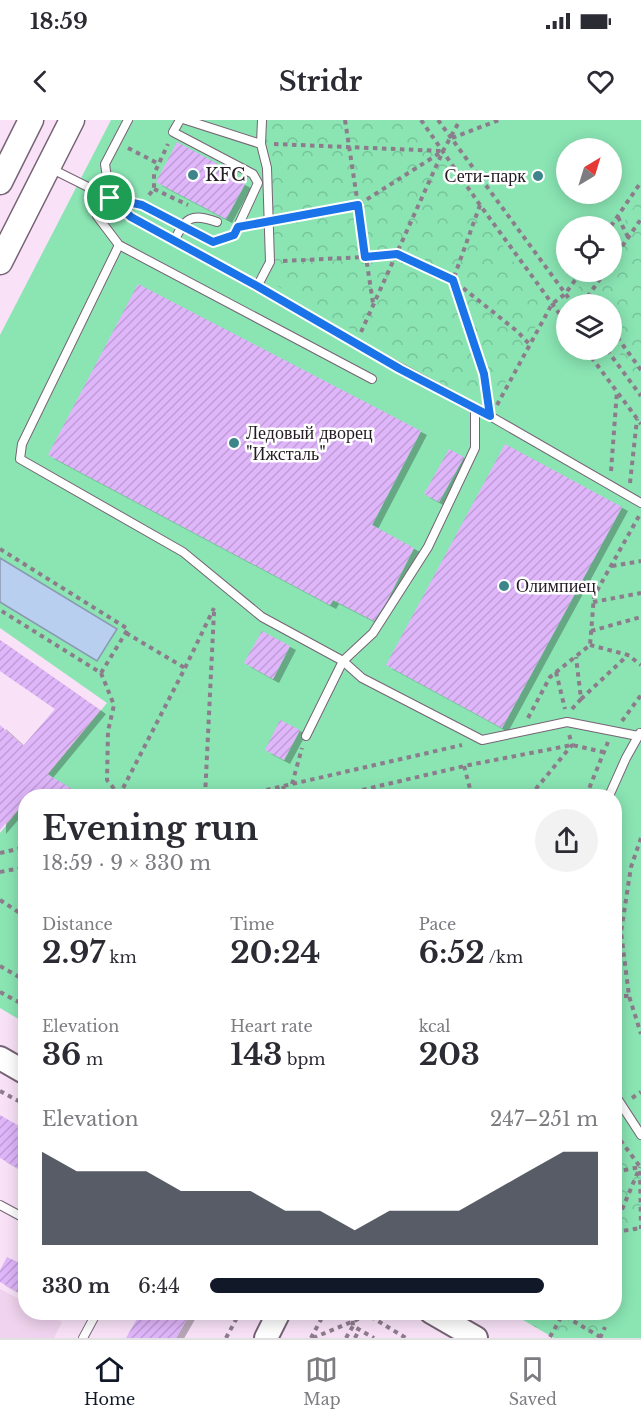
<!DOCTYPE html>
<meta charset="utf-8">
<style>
body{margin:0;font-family:"Libre Baskerville",serif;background:#f2f2f3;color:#2b2b33;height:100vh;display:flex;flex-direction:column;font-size:22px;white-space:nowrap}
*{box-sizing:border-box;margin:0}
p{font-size:20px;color:#7c7c81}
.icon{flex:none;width:33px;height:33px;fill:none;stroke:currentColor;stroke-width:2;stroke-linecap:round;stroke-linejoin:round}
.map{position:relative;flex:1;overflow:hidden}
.sheet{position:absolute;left:18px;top:669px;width:604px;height:531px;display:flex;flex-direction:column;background:#fff;border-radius:24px;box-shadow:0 3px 15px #0003}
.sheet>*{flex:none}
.needle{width:39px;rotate:38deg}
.fabs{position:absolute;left:556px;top:18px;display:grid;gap:12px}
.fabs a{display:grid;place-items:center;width:66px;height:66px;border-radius:50%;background:#fff;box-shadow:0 3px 15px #0003;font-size:30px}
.pin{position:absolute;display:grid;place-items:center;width:51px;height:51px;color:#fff;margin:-26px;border:3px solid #fff;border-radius:50%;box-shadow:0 2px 6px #0007}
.round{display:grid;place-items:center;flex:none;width:63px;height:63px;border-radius:32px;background:#f2f2f3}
.summary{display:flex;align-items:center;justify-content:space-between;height:102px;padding:0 24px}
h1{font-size:33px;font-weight:800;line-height:45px}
.figures{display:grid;grid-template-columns:repeat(3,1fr);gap:9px;height:102px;padding:6px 24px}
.figures div{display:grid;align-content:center}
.figures b{font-size:30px;font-weight:800}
.figures small{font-size:16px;font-weight:400}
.figures p{font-size:16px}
.chart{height:168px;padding:12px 24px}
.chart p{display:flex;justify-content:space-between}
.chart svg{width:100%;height:108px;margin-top:6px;fill:#111827;opacity:.7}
ul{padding:0 24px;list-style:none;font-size:20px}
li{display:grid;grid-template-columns:96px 72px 1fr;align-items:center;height:45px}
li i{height:15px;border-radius:8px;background:#111827}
.status{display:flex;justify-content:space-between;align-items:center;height:42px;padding:0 30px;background:#fff;direction:ltr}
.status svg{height:16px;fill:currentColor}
header{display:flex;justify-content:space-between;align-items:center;height:78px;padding:0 24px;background:#fff;font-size:27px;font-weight:800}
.tabs{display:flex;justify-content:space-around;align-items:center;height:84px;border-top:2px solid #e1e1e2;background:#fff;font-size:16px;color:#7c7c81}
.tabs a{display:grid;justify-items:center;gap:3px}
.tabs .selected{color:#111827}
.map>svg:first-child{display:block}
.built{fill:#f0d3ee}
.green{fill:#8ae5b3;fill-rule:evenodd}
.forest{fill:url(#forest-crowns)}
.water{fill:#b8cff0;stroke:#8b99b2;stroke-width:1.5}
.building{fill:url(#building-hatch);filter:url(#shadow)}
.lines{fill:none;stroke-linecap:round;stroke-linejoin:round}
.lane-casing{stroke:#766375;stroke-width:10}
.secondary-casing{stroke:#766375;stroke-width:26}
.primary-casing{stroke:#766375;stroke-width:27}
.path{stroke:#8d7d8c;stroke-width:4;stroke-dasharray:4.5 4.5;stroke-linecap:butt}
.lane{stroke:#fff;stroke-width:8}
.secondary{stroke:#fff;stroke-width:22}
.primary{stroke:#fff;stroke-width:24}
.route-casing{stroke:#fff;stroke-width:12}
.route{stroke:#1a73e8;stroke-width:8}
.poi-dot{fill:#3d858b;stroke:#fff;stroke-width:2}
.labels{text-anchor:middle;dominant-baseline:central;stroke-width:5;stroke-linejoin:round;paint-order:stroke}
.poi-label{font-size:18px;fill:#231b23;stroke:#fff;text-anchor:start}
</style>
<div class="status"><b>18:59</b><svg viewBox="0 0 49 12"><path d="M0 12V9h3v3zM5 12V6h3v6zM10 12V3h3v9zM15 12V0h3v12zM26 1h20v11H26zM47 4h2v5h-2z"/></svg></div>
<header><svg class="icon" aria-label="back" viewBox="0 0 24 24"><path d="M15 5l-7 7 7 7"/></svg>Stridr<svg class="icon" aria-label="heart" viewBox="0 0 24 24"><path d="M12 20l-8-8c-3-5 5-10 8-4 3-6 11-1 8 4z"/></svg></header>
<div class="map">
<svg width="641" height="1218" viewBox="0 0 641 1218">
<defs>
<pattern id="forest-crowns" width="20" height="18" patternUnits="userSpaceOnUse" patternTransform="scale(1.5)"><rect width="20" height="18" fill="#8ae5b3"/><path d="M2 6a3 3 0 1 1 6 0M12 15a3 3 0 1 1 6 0" fill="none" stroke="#77c49a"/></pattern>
<pattern id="building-hatch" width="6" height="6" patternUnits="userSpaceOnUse" patternTransform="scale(1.5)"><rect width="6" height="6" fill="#e0b6fb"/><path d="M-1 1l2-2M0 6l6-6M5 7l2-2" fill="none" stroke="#c09cd7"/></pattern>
<filter id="shadow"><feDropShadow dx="6" dy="4" stdDeviation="0" flood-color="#0004"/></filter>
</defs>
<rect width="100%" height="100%" fill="#f9e2f8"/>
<path class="built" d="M0,1169L25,1182L26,1192L45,1193L62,1202L54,1218H0Z"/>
<g class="green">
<path d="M111,0H641V1218H568L524,1193L615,1192V676H30L107,583L0,508V215ZM567,28H612V74H567ZM567,106H612V152H567ZM567,184H612V230H567Z"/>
<path d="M25,682V903L0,888V713Z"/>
</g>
<g class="forest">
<path d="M262,0H415L546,188L490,291L276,165Z"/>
<path d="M641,77V262L612,224V184H581L574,174L589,152H612V119Z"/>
<path d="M615,1013L641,1048V1108L615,1124Z"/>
<path d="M511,1193H580L625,1218H554Z"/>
</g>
<path class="water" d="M0,438L117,509L97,541L0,482Z"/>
<g class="building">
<path d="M177,22L218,44L215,49L245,64L226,99L156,62Z"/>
<path d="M138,164L421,311L372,405L414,428L387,481L374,501L333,480L330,485L48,335Z"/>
<path d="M505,324L622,387L502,608L386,545Z"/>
<path d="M449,329L464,337L439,382L424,374Z"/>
<path d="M262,511L290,526L273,559L244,543Z"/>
<path d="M0,520L100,590L47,654L84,676H26V680L0,710V605L23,626L55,589L0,551Z"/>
<path d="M280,600L300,610L284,640L265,630Z"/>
<path d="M0,995L26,1010V1053L0,1038Z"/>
<path d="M7,1137L26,1146V1165L21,1174L0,1162V1150Z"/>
<path d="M141,1192H191L176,1218H126Z"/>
</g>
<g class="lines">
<defs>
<g id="lane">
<path d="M128,0L105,44L110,78L131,97L257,167"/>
<path d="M186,0L261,24"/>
<path d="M262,0L261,24L267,48L270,142L257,167L356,224L490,296L641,383"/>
<path d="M50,48L110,78L142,85L212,122L234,115L258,63L253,54L173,12L180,0"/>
<path d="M89,67L97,96L119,125L372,259"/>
<path d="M174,121C186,97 191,93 217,102"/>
<path d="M119,125L22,324L20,339L183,432L262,497L343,541L362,558L482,620L567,602L638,616"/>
<path d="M306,616L343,541L373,513L428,427L475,328V288"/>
<path d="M609,676L626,638L640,613"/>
<path d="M615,975L641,1015"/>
<path d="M0,1085L26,1099"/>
<path d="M83,1218L97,1192"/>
</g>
<g id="secondary">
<path d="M0,938L26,953"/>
<path d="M431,1192L476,1218"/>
<path d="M266,1218L279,1192"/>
</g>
<g id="primary">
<path d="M0,62L31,0"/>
<path d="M0,142L72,0"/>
</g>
</defs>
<use href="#lane" class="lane-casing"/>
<use href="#secondary" class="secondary-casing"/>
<use href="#primary" class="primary-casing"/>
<g class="path">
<path d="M345,0L373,183"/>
<path d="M421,0L480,85L567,204"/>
<path d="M438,0L573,184"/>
<path d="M452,18L499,0"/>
<path d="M274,24L443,31"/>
<path d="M128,28L159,44"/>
<path d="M154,69L188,85"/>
<path d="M149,75L154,69V54L168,24"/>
<path d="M480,85L453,160L484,254L488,281"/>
<path d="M618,97L628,117"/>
<path d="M280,100L358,85L443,31"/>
<path d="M611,106L641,62"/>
<path d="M283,141L365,137L397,134L453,160L518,212L530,225"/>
<path d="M612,141L641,99"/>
<path d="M594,184L588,176L605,152"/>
<path d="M612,210L641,250"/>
<path d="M361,212L443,31L460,0"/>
<path d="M586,230L641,304"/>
<path d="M607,230L641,276"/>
<path d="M497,285L552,184L565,174L581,152"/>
<path d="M611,351L617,271"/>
<path d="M630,363L637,299"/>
<path d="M0,429L128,509L101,553L0,490"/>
<path d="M612,446L641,441"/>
<path d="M593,482L641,473"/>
<path d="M591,511L641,497"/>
<path d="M126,513L185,548"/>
<path d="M590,525L628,535L641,545"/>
<path d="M556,552L565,589"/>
<path d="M101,553L114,585L108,611L107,660L120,676"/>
<path d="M581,579L628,535"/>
<path d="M572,589L581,579L576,537"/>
<path d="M528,598L550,557L590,525L594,476L639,396"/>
<path d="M622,601L641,575"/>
<path d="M464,646L472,676"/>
<path d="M292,664L302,628"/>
<path d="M283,666L285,676"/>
<path d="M119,676L185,548L214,488"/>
<path d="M205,676L214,492"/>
<path d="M240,676L462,625"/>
<path d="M336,676L469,645L572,625L603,632"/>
<path d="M530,676L572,625L569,614"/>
<path d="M586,676L608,622"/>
<path d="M641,718L631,747L621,812L629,876L641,914"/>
<path d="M0,733L26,727"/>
<path d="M0,752L26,747"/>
<path d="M0,780L26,797"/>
<path d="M0,846L26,861"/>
<path d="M0,872L26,886"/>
<path d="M615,876H629"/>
<path d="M23,902L26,898"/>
<path d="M0,971L26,985"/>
<path d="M632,978L641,972"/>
<path d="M615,1013L641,1048"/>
<path d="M640,1051L641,1109"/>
<path d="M615,1052L640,1047"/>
<path d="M615,1106L640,1047"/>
<path d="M615,1112L641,1108"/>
<path d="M352,1192L353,1206L374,1218"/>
<path d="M363,1192L406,1218"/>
<path d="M558,1192L602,1218"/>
<path d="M550,1217L564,1192"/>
<path d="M226,1218L240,1192"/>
<path d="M311,1218L325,1192"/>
<path d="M313,1218L368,1195"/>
<path d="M346,1218L353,1206"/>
<path d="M355,1218L359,1210"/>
<path d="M600,1218L605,1207"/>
</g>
<use href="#lane" class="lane"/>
<use href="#secondary" class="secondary"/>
<use href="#primary" class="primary"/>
</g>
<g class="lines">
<defs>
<path id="route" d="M110,78L142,85L213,122L234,115L238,107L358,85L365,137L397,134L453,160L484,254L490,296L400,249L257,166L131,97Z"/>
</defs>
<use href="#route" class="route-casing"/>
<use href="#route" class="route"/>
</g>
<g class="poi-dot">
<circle cx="193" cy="55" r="6"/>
<circle cx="538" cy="56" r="6"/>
<circle cx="234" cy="323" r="6"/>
<circle cx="504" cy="466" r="6"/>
</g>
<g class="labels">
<g class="poi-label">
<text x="205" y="55">KFC</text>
<text x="526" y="56" text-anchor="end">Сети-парк</text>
<text x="246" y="313">Ледовый дворец<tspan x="246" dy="21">"Ижсталь"</tspan></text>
<text x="516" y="466">Олимпиец</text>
</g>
</g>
</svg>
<div class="fabs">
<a><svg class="needle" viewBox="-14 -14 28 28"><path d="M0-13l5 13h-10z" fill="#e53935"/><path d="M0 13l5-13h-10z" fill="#7c7c81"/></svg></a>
<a><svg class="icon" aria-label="locate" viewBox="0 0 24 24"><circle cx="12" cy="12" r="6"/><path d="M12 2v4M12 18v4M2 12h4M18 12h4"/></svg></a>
<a><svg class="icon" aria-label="layers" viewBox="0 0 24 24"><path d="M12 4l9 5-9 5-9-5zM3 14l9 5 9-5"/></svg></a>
</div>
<div class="pin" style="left:110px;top:78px;background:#1e9e55"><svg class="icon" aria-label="arrive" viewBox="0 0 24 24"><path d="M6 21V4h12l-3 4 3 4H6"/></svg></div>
<section class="sheet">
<div class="summary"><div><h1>Evening run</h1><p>18:59 · 9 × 330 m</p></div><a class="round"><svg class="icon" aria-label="share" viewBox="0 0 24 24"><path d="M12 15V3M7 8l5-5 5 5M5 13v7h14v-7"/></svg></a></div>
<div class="figures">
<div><p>Distance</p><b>2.97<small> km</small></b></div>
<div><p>Time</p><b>20:24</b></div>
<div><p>Pace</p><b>6:52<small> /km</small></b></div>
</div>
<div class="figures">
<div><p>Elevation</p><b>36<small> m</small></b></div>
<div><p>Heart rate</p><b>143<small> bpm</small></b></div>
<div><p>kcal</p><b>203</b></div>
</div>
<div class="chart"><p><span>Elevation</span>247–251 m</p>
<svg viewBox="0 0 160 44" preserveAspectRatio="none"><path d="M0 44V6L10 14L20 14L30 14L40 22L50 22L60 22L70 30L80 30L90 38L100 30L110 30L120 30L130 22L140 14L150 6L160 6V44z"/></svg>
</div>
<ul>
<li><b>330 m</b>6:44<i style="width:86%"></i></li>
</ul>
</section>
</div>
<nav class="tabs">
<a class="selected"><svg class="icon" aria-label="home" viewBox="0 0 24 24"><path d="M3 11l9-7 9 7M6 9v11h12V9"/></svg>Home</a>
<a><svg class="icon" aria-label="map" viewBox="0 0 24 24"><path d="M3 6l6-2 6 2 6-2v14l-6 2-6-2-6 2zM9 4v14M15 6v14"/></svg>Map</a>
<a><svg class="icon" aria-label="saved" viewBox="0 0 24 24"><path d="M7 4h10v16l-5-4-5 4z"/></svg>Saved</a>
</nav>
